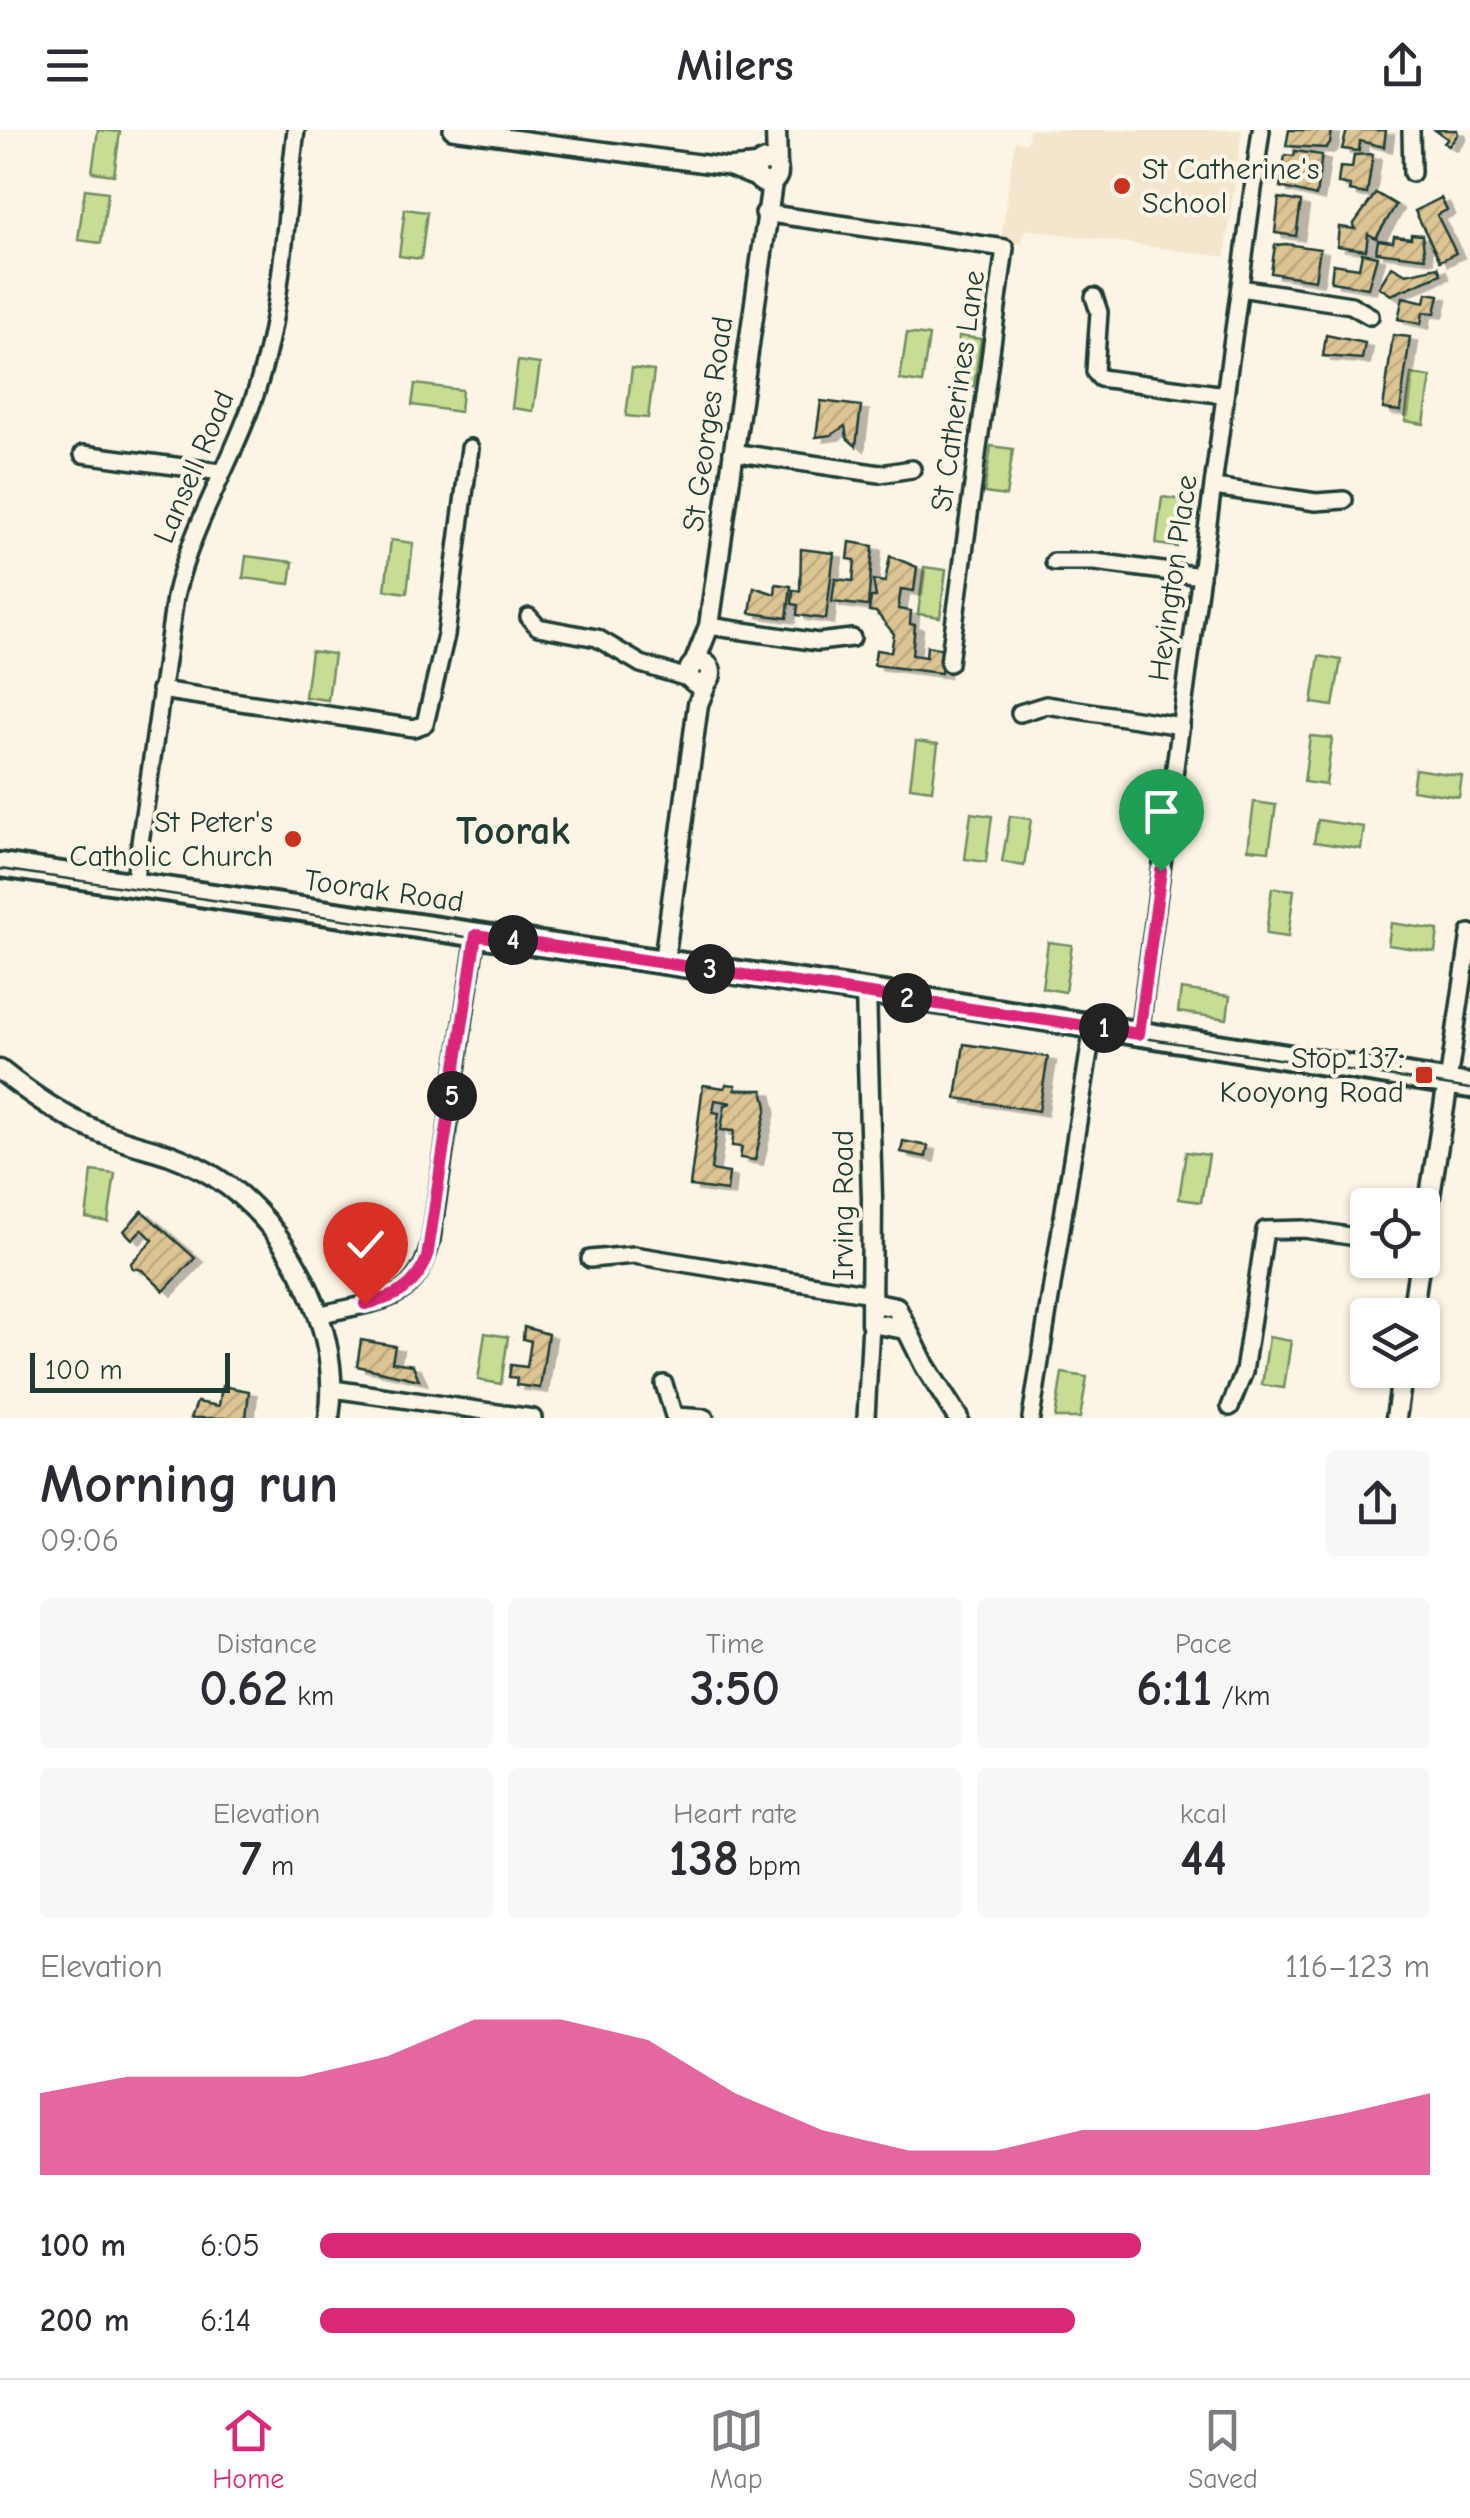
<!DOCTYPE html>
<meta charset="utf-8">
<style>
body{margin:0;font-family:"Comic Neue",sans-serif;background:#f7f7f7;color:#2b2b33;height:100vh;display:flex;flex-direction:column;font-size:38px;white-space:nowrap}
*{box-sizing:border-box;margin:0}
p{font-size:32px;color:#7c7c81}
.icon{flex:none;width:55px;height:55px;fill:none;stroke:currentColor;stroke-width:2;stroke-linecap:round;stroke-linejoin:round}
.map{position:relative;height:1288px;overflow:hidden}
.sheet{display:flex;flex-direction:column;background:#fff;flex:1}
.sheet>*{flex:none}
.fabs{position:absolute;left:1350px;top:1058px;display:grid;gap:20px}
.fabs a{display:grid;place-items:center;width:90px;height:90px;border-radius:10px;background:#fff;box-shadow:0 2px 8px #0004;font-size:50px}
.scale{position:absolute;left:30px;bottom:25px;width:200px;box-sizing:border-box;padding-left:10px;border:5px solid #1f3d34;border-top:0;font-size:28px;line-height:35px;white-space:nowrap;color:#1f3d34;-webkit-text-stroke:8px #fcf5e5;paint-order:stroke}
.pin{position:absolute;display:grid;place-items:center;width:85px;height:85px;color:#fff;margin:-102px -42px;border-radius:50% 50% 50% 0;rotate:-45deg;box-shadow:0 0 10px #0007}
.pin .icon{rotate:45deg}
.km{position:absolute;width:50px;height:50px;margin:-25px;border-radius:50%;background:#222;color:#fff;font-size:28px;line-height:50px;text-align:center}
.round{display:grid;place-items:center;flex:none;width:105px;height:105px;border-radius:10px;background:#f7f7f7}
.headline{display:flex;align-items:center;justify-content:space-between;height:170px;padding:0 40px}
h1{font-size:55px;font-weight:600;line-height:75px}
.metrics{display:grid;grid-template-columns:repeat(3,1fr);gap:15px;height:170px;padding:10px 40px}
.metrics div{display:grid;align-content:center;border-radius:10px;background:#f7f7f7;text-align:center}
.metrics b{font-size:50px;font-weight:600}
.metrics small{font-size:28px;font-weight:400}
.metrics p{font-size:28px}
.chart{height:280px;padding:20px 40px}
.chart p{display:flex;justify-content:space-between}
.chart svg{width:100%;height:180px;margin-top:10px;fill:#db2777;opacity:.7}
ul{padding:0 40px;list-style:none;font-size:32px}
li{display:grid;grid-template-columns:160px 120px 1fr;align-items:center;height:75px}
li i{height:25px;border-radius:12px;background:#db2777}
header{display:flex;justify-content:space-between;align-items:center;height:130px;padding:0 40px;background:#fff;font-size:45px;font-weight:600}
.menu{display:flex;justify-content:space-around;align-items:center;height:140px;border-top:2px solid #e1e1e2;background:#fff;font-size:28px;color:#7c7c81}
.menu a{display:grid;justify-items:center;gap:5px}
.menu .active{color:#db2777}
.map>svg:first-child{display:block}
.built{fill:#f3e6cc}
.garden{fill:#c6dd93;stroke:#728d64;stroke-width:2.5}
.building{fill:url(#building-hatch);stroke:#1f3d34;stroke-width:2.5;filter:url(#shadow)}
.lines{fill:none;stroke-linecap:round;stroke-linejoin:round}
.minor-casing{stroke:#1f3d34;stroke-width:22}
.tertiary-casing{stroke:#1f3d34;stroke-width:25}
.primary-casing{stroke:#1f3d34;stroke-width:30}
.minor{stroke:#fcf5e5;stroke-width:15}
.tertiary{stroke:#fcf5e5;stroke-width:18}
.primary{stroke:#fcf5e5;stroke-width:22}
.tram{stroke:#1f3d34;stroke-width:2.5}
.route-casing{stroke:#fff;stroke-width:20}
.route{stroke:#db2777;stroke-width:12}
.poi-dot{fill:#c8321e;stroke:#fcf5e5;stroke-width:4}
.labels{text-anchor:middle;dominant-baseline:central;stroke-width:8;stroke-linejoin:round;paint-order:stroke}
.poi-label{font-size:30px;fill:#1f3d34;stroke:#fcf5e5;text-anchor:end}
.street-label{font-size:30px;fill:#1f3d34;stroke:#fcf5e5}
.district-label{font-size:40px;font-weight:bold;fill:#1f3d34;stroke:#fcf5e5}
</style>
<header><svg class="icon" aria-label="menu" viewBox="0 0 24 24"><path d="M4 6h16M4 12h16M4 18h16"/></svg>Milers<svg class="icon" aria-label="share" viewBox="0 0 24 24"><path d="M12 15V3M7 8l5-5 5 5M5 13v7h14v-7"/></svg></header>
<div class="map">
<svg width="1470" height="1288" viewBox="0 0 1470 1288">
<defs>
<pattern id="building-hatch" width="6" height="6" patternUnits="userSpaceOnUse" patternTransform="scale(2.5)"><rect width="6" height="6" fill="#ddc493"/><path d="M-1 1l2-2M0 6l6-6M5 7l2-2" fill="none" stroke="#bda97f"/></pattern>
<filter id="shadow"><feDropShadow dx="8" dy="4.5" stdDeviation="0" flood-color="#0004"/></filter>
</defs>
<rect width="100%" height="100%" fill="#fcf5e5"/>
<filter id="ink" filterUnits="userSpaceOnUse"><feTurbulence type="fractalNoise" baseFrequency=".01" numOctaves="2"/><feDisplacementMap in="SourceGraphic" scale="20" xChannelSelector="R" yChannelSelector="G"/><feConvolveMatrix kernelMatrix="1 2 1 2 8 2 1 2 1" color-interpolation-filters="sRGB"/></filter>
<g filter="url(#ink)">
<path class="built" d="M1029,0H1242L1225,127L1025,99L1022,114L1001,110L1015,11L1027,13Z"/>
<g class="garden">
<path d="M98,0L120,2L114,45L92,42Z"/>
<path d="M85,59L108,62L101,113L78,110Z"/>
<path d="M405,79L427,82L421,129L399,126Z"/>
<path d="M907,203L929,206L922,253L900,250Z"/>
<path d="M959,206L981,209L974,256L952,253Z"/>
<path d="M518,231L540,234L533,281L512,278Z"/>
<path d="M632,238L654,241L648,288L626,286Z"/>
<path d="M1411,244L1431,247L1424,294L1405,291Z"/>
<path d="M415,254L462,260L460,282L412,275Z"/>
<path d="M991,316L1013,319L1006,366L984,363Z"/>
<path d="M1162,367L1184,370L1177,417L1156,414Z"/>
<path d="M391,410L413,413L407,463L385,460Z"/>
<path d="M246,426L293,432L290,454L243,448Z"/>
<path d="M924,437L946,440L940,487L918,484Z"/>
<path d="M311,521L334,524L328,570L305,567Z"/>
<path d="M1319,526L1341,530L1333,576L1312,573Z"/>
<path d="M1310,606L1332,608L1326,655L1304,652Z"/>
<path d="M916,611L938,614L932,660L910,657Z"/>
<path d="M1415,639L1462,646L1459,667L1412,660Z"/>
<path d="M1254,672L1276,675L1269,721L1248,719Z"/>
<path d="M971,683L992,686L986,732L965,729Z"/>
<path d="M1010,686L1031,689L1024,736L1002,732Z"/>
<path d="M1318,690L1364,697L1361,719L1314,712Z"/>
<path d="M1272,758L1294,760L1288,807L1266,804Z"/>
<path d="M1391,793L1438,800L1435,822L1388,815Z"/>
<path d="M1048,812L1072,815L1065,862L1042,858Z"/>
<path d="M1181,859L1230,866L1227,889L1178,882Z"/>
<path d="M1186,1022L1209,1025L1201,1072L1179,1069Z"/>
<path d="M92,1041L115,1044L108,1092L86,1088Z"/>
<path d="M485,1203L508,1207L501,1254L478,1250Z"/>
<path d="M1269,1207L1291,1211L1284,1258L1262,1255Z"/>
<path d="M1062,1243L1087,1247L1080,1288H1055Z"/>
</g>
<g class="building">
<path d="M1289,0H1332L1330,14L1326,18L1286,16Z"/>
<path d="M1386,0L1384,17L1360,11L1359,21L1342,19L1347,0Z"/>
<path d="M1435,0H1457L1458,4L1449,16L1444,13L1448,9Z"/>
<path d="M1295,21L1322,25L1316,66L1280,57L1285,25L1294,26Z"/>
<path d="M1373,24L1367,64L1349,61L1350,55L1338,53L1340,37L1352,38L1354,25Z"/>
<path d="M1376,63L1396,75L1376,108L1368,104L1366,120L1337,116L1339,97L1355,99L1353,95Z"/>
<path d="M1279,68L1301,72L1296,106L1275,103Z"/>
<path d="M1441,68L1447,80L1437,85L1456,123L1440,131L1415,81Z"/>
<path d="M1411,104L1422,105L1425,128L1376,122L1378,110L1393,112L1394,106L1411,108Z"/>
<path d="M1286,114L1320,119L1315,150L1271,143L1275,115Z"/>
<path d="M1362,123L1377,126L1368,158L1331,152L1333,134L1359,138Z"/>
<path d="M1392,136L1406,144L1438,137L1441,144L1391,165L1379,157Z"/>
<path d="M1427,163L1439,165L1435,183L1423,182L1421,194L1398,189L1403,167L1425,172Z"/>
<path d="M1326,205L1365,213L1362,229L1323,226Z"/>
<path d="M1393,205L1410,207L1400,281L1383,279Z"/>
<path d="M821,271L861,276L856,316L847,308L845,296L831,305L816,307Z"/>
<path d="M850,412L873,416L868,476L832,472L835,449L853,451L855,430L848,429Z"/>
<path d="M801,419L834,423L826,489L797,485L798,475L792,474L793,460L800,461Z"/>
<path d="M890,426L917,437L914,461L901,459L898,479L911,481L910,494L915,495L912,525L926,527L927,516L944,519L941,543L874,535L876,520L891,522L894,504L876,482L869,481L871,467H876L873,450L885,452Z"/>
<path d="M776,454L791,456L787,488L750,483L754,457L775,464Z"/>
<path d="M964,914L1048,927L1039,981L956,968Z"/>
<path d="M726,954L736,955L735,960H763L767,977L755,1030L740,1028L742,1017L732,1016L734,1001L721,1000L725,975L732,973L715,970L713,982L719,983L711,1040L729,1043L727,1061L690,1056L703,955L725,958Z"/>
<path d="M903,1011L928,1016L926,1027L901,1022Z"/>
<path d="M142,1081L195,1128L164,1161L142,1140L132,1138L131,1133L153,1110L142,1099L132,1109L124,1101Z"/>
<path d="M524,1197L548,1204L540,1258L516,1255L517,1248L509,1247L511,1235L527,1237L531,1211L523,1209Z"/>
<path d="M361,1210L395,1216L392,1232L413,1235L419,1250L357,1236Z"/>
<path d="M222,1256L249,1261L246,1288H191L197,1272L219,1276Z"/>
</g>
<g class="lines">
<defs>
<g id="minor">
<path d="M452,0L728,37L758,49"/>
<path d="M1411,0L1412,43"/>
<path d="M728,37L760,34"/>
<path d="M764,83L1005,118L949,533"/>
<path d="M1240,158L1351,175L1370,186"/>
<path d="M1094,167L1099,182L1095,242L1100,248L1225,265"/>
<path d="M732,322L880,344L912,339"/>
<path d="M83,324L221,342"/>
<path d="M1214,357L1316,372L1344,370"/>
<path d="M1054,432H1095L1201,446"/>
<path d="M529,487L538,497L597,508L641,534L691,549"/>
<path d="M709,496L818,512L852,508"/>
<path d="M160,560L414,598L425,594L446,505L470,318"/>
<path d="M1020,583L1046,575L1181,596"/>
<path d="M134,755L175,467C192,392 234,331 257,259C283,178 285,85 296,0"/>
<path d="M1139,904L1261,0"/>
<path d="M1448,952L1470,803"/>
<path d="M590,1129L634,1125L871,1164"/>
<path d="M319,1185C374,1170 417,1177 431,1110L476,805"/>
<path d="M664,1254L674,1286L705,1288"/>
<path d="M333,1259L533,1288"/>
<path d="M1230,1277L1244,1242L1265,1100L1304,1099L1368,1109"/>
<path d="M866,1288L871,1193"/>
<path d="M1031,1288L1093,897"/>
</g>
<g id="tertiary">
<path d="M776,0L777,36"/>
<circle cx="767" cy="42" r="11"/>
<circle cx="700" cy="543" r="11"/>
<path d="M694,534L709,496L772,53"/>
<path d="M664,832L698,574L707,552"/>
<path d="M866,862L872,1069L871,1193L905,1199"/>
<path d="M0,940C30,964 62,986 97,1001C121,1012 146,1017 170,1025C236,1049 281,1098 309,1161C327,1202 336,1243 329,1288"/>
<path d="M1422,1116L1448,952"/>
<path d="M871,1172L896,1177L925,1236L958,1288"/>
<path d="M1412,1185L1420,1130"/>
<path d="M1396,1288L1403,1240"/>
</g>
<path id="primary" d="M0,735L959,875L1470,956"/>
</defs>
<use href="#minor" class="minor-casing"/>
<use href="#tertiary" class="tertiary-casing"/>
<use href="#primary" class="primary-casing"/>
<use href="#minor" class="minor"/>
<use href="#tertiary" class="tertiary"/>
<use href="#primary" class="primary"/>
<path class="tram" d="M0,739L959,879L1470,959"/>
</g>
</g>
<g class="lines" filter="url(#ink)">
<defs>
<path id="route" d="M365,1174C395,1168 415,1158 427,1128L476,805L1139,904L1161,741"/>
</defs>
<use href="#route" class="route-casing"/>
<use href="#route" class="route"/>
</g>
<g class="poi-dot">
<circle cx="1122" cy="56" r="10"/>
<circle cx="293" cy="709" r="10"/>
<rect x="1414" y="935" width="20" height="20" rx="5"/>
</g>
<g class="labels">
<g class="poi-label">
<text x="1142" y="39" text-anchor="start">St Catherine's<tspan x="1142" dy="34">School</tspan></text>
<text x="273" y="692">St Peter's<tspan x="273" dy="34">Catholic Church</tspan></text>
<text x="1404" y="928">Stop 137:<tspan x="1404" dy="34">Kooyong Road</tspan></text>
</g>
<g class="street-label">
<text transform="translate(958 261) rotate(-82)">St Catherines Lane</text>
<text transform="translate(708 294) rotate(-82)">St Georges Road</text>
<text transform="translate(194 337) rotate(-67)">Lansell Road</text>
<text transform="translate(1173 448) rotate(-82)">Heyington Place</text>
<text transform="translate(384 761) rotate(8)">Toorak Road</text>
<text transform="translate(843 1075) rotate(-90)">Irving Road</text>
</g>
<g class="district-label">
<text x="513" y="701">Toorak</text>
</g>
</g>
</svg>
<div class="fabs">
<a><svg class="icon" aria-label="locate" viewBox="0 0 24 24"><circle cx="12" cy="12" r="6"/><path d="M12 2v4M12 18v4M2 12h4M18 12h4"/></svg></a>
<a><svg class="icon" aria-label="layers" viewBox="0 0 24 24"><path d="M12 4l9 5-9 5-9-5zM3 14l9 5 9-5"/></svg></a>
</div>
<div class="scale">100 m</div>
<div class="pin" style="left:1161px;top:741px;background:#1e9e55"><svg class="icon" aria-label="arrive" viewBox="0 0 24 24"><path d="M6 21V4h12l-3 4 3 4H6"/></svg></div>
<div class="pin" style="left:365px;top:1174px;background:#d93025"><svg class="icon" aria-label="check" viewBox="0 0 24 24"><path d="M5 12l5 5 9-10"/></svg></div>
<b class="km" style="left:1104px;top:898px">1</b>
<b class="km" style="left:907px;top:868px">2</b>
<b class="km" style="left:710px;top:839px">3</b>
<b class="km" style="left:513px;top:810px">4</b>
<b class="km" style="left:452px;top:966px">5</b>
</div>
<section class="sheet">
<div class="headline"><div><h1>Morning run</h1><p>09:06</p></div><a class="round"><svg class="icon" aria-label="share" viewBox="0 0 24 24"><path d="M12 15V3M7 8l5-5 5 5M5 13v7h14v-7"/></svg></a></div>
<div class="metrics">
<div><p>Distance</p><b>0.62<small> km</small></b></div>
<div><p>Time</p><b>3:50</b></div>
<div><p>Pace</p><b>6:11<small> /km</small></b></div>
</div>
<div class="metrics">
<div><p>Elevation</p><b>7<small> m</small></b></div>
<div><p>Heart rate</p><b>138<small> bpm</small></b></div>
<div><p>kcal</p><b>44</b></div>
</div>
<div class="chart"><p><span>Elevation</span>116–123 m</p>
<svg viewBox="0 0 160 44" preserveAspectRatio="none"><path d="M0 44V24L10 20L20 20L30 20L40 15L50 6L60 6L70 11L80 24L90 33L100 38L110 38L120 33L130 33L140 33L150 29L160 24V44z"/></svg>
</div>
<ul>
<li><b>100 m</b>6:05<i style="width:74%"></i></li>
<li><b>200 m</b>6:14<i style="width:68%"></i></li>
</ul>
</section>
<nav class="menu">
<a class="active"><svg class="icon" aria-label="home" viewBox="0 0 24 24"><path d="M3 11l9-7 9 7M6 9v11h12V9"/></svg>Home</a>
<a><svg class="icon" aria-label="map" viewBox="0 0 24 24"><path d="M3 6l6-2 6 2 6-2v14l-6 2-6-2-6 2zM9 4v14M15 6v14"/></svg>Map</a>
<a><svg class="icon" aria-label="saved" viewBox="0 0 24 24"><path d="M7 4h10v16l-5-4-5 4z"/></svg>Saved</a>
</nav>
